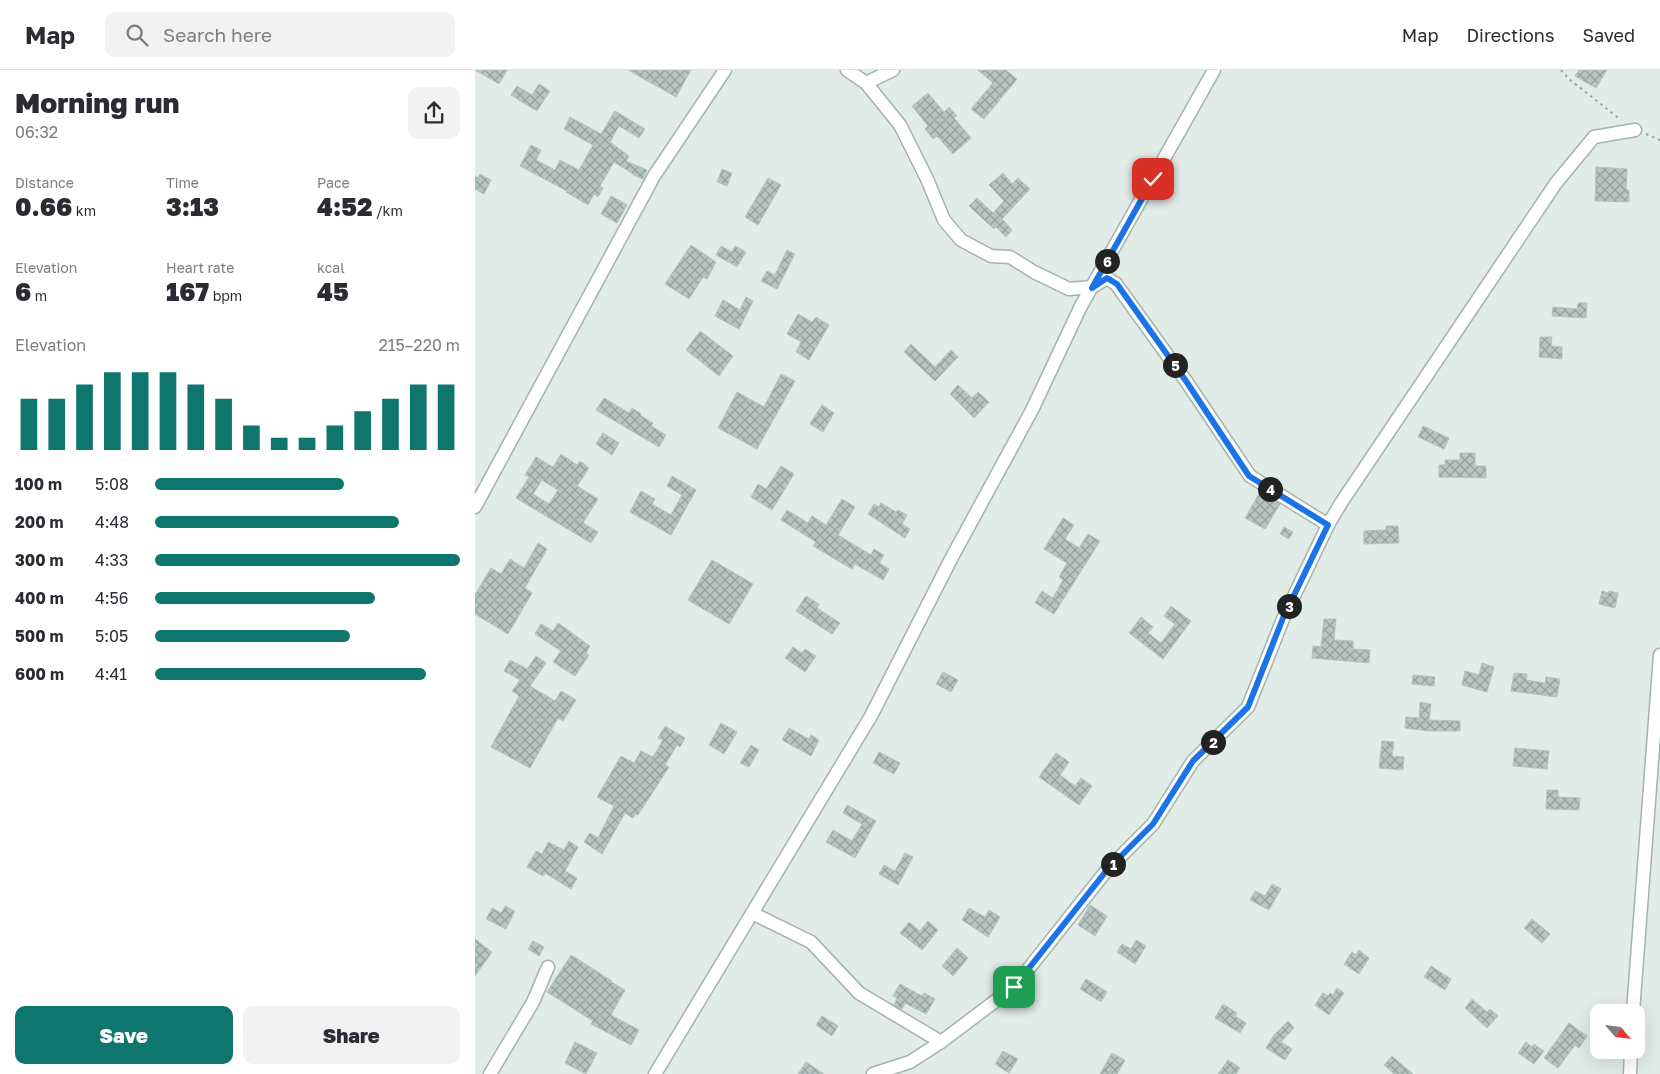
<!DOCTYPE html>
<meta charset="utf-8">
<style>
body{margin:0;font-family:"Golos Text",sans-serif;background:#f2f2f3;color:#2b2b33;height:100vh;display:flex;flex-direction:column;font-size:19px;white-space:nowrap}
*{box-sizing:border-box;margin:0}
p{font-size:16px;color:#7c7c81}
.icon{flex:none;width:28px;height:28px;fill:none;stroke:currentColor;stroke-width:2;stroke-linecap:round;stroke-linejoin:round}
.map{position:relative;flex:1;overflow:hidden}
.sheet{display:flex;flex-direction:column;background:#fff;width:475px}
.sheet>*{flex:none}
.needle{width:32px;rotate:118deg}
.tools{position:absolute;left:1115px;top:934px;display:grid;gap:10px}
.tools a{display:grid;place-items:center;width:55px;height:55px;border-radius:10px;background:#fff;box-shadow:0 5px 20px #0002;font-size:25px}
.pin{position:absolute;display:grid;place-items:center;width:42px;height:42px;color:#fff;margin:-21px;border-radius:10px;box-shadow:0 2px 8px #0006}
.km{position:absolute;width:25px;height:25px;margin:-12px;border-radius:50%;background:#222;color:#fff;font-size:14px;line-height:25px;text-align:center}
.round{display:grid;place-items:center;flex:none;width:52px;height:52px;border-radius:10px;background:#f2f2f3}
.headline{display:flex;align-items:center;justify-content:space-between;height:85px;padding:0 15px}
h1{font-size:28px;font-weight:800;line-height:38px}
.figures{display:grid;grid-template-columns:repeat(3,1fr);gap:8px;height:85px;padding:5px 15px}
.figures div{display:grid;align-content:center}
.figures b{font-size:25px;font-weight:800}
.figures small{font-size:14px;font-weight:400}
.figures p{font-size:14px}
.chart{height:140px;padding:10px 15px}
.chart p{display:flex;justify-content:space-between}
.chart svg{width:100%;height:90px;margin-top:5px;stroke:#0f766e;stroke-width:6}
.button{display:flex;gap:10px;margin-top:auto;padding:10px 15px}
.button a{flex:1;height:58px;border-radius:10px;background:#0f766e;color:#fff;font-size:20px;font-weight:800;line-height:58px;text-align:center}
.button a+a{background:#f2f2f3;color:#2b2b33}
ul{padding:0 15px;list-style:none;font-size:16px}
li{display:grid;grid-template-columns:80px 60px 1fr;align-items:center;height:38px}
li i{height:12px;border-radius:6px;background:#0f766e}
header{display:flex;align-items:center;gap:30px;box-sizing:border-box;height:70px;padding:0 25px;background:#fff;border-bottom:1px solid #e1e1e2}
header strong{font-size:24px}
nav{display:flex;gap:28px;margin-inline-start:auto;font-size:18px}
.search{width:350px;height:45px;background:#f2f2f3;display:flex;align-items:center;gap:12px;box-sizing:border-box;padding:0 18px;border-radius:10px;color:#7c7c81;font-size:19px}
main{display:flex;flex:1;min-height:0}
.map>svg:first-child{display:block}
.building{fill:url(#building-cross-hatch);stroke:#b3c4c0;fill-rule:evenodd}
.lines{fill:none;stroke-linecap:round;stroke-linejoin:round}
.street-casing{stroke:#a4b2b0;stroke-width:15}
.path{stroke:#83ada7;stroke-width:2;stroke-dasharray:2.5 4;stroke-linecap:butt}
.street{stroke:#fff;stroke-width:12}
.route-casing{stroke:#fff;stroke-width:10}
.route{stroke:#1a73e8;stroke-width:6}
</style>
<header>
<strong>Map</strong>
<div class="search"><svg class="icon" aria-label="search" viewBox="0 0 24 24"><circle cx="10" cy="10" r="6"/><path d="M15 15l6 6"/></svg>Search here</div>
<nav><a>Map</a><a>Directions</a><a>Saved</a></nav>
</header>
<main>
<section class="sheet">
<div class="headline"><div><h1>Morning run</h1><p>06:32</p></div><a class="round"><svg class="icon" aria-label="share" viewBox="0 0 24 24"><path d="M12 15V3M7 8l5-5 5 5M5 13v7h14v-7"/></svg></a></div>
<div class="figures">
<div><p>Distance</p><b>0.66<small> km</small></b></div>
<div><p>Time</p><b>3:13</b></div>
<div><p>Pace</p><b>4:52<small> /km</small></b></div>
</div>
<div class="figures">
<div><p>Elevation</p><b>6<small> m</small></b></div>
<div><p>Heart rate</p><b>167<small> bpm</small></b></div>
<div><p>kcal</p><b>45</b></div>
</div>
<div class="chart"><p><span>Elevation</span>215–220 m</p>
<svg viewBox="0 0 160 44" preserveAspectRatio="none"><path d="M5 44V19M15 44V19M25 44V12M35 44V6M45 44V6M55 44V6M65 44V12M75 44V19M85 44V32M95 44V38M105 44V38M115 44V32M125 44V25M135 44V19M145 44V12M155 44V12"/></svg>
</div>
<ul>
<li><b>100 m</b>5:08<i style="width:62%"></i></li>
<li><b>200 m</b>4:48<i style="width:80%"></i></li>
<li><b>300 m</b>4:33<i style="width:100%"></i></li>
<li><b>400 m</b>4:56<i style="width:72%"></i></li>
<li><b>500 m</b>5:05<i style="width:64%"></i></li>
<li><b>600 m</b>4:41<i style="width:89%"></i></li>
</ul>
<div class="button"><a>Save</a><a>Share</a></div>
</section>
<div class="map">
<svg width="1185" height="1004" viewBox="0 0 1185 1004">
<defs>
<pattern id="building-cross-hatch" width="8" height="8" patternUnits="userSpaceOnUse" patternTransform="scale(1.25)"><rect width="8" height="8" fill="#b6c5c1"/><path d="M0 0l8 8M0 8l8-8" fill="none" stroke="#94a19e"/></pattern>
</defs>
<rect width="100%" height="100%" fill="#e1ebe8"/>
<g class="building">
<path d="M0,0H32L24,14Z"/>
<path d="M153,0H216L201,27Z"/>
<path d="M503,0H531L542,9L509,49L496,39L518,13Z"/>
<path d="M1104,0H1132L1121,18L1100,6Z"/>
<path d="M64,14L75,21L62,41L36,25L42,16L57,25Z"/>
<path d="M453,23L469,42L474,37L482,46L479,48L496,68L478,84L462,66L458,69L450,59L453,56L437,36Z"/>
<path d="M140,41L170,59L164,68L144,56L135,72L154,86L151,91L172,100L168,109L158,105V104L139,92L125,116L128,118L123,127L119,124L113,135L91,122L92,121L45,96L56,75L66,80L61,90L80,100L85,90L104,100L118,75L89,59L95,47L126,64Z"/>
<path d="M1121,97L1152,99L1151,120H1154V132L1120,131Z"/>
<path d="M247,99L257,103L252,116L242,112Z"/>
<path d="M528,103L537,114L543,108L555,119L527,149L537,160L531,167L521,157L519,159L494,136L502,128L518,143L529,131L514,115Z"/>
<path d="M5,104L16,110L9,124L0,119V106L3,108Z"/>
<path d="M293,108L306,115L283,155L270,147Z"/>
<path d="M136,126L152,135L142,153L126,144Z"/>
<path d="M216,175L241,192L232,209L228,207L214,229L190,214Z"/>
<path d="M246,176L257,182L260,176L271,182L262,197L241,185Z"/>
<path d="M312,180L320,184L302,219L286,211L292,201L300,205Z"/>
<path d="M271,227L278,231L264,259L240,246L248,230L265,240Z"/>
<path d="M1103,233H1112L1111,248L1077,246L1078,237L1102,239Z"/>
<path d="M323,244L337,252L341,247L354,255L334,290L321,282L326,272L312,264Z"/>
<path d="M225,261L258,286L244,306L211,280Z"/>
<path d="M1065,267H1077L1076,276L1087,277V289L1064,287Z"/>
<path d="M436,274L460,297L476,280L483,287L460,311L429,282Z"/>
<path d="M306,304L320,311L282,379L243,358L262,322L289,337Z"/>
<path d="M483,315L497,328L503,322L514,332L499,348L475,324Z"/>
<path d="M129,328L154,343L157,338L166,344L165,345L178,353L176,356L191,365L184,377L121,340Z"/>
<path d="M347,335L359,343L348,362L335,354Z"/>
<path d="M948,356L974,368L969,379L943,367Z"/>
<path d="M128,363L144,373L137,385L121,374Z"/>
<path d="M985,383H1000V396H1011V408L964,407V395H970V390H985Z"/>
<path d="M86,384L102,395L105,391L114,398L102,416L123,429L108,453L123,462L116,473L41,428L54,407L50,405L61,387L78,397ZM67,410L83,420L74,434L58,424Z"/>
<path d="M306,396L319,404L297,440L276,427L283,414L291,419Z"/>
<path d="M197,406L221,420L196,465L155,442L166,421L180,429L177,434L196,445L207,425L192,416Z"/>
<path d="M785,422L805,434L790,459L770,448Z"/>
<path d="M367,429L380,437L363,465L396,485L399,479L409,485L404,493L414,499L408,510L380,494L377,499L338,476L341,472L306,450L312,440L333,453L337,446L351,455Z"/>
<path d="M406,433L421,442L423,440L432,445L427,454L435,459L430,468L393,444L399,434L404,437Z"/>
<path d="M588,448L599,455L590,469L604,478L613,464L625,471L579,544L560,533L567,521L578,528L588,510L584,507L592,493L569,479Z"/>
<path d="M911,456H923L924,473L889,474V461L911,460Z"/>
<path d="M809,457L818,462L814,469L805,464Z"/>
<path d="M63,473L72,479L50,518L57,523L33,564L0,544V525L16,498L26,504L35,489L49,498Z"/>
<path d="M237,490L278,514L254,554L213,530Z"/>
<path d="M1127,521L1133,523L1134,521L1143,523L1140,538L1124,534Z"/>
<path d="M331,526L344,534L342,538L365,553L357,564L321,541Z"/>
<path d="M696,536L716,551L688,589L654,563L666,547L678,557L673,563L686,573L700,554L689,546Z"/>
<path d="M849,549H861L859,570L878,571V579L895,580L894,593L837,588L838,576L846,577Z"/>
<path d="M83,553L115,576L111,583L114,585L100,606L78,592L86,581L60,564L66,554L78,561Z"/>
<path d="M318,577L327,583L330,579L341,586L330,602L310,588Z"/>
<path d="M61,586L71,593L55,616L80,631L86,621L101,630L88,651L83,648L55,698L16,677L44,626L37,621L45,610L29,601L35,590L52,599Z"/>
<path d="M1007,593L1019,597L1012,622L987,615L990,601L1004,605Z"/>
<path d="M468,602L483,610L476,622L461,614Z"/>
<path d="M1039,603L1052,604L1051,610L1070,613L1071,607L1085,609L1082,627L1036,621Z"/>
<path d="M938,605L960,607L959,616L937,614Z"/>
<path d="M945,632L956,634L954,650L985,651V661H953L930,658L931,647L944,648Z"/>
<path d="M246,653L262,662L249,684L234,675Z"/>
<path d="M190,656L210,668L205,677L202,675L190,695L194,697L163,745L161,744L158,748L150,743L127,784L109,772L115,763L123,768L139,736L122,727L146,686L159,693L166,681L178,687L188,670L183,668Z"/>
<path d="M314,658L334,669L336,665L344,670L336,686L307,670Z"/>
<path d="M907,671L919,672L917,686L929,687L928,700L904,698Z"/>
<path d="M276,675L284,680L274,697L265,693Z"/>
<path d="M1040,678L1074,681L1072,699L1038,696Z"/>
<path d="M404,682L425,693L419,704L398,693Z"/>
<path d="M581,683L594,692L585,705L600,716L606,708L617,716L604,735L564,707Z"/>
<path d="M1072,720H1083V727L1105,728L1104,740L1071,739Z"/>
<path d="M372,735L401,751L380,788L351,772L358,760L377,771L387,754L368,743Z"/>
<path d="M94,771L103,777L90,801L102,808L96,819L70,803L68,806L52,797L61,781L67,784L73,772L89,780Z"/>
<path d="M430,783L438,787L423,815L404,804L409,795L420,801Z"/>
<path d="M797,814L806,819L794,840L775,830L780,821L790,826Z"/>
<path d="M615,835L632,846L620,866L603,855Z"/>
<path d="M30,836L40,841L31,859L11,849L17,838L26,843Z"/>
<path d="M494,838L510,847L514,840L525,847L513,867L487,850Z"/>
<path d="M1057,849L1075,864L1067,873L1049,858Z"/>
<path d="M453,851L463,860L447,880L425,863L434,852L445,861Z"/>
<path d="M0,869L17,882L0,906Z"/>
<path d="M661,870L671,876L660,894L642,882L647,874L656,879Z"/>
<path d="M58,871L69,877L64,886L53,879Z"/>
<path d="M482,878L493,888L478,906L467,896Z"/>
<path d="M884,880L894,888L884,904L869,894L877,882L881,885Z"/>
<path d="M96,885L137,911L136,912L150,920L136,945L164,960L156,975L116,954L118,951L72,922Z"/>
<path d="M956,896L976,909L970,920L949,907Z"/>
<path d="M611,909L632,922L626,932L605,919Z"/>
<path d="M425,914L447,926L449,923L460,929L451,944L430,933L427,939L419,935L422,928L418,926Z"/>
<path d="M862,918L869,923L854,945L840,935L848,923L853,926L855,923L858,925Z"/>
<path d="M997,929L1012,942L1015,939L1023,946L1012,958L990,938Z"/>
<path d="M748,934L762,943L760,946L771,953L765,963L740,948Z"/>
<path d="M347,946L363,956L357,966L341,955Z"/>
<path d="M813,951L819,958L806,972L817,979L810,990L791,978L799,965Z"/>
<path d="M1094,953L1112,966L1104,978L1100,975L1083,998L1069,988Z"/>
<path d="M100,972L122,983L111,1004L90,993Z"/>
<path d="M1051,972L1057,977L1059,974L1069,981L1059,994L1043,983Z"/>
<path d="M528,981L543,989L534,1003L520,994Z"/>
<path d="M637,983L650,990L642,1004H625Z"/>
<path d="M917,986L938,1004H919L909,995Z"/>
<path d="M753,990L765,998L761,1004H743Z"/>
<path d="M331,992L349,1004H323Z"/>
</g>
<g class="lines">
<defs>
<g id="street">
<path d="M372,0L391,13L425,55L452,109L469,150L486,170L516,186L535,187L559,202L594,219L617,217L632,208L641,214L711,311L775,406L853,455"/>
<path d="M391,13L418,0"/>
<path d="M0,437L179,106L250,0"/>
<path d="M277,843L336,872L384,923L466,972"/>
<path d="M1158,942L1185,585"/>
<path d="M15,1004L58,932L73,897"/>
<path d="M180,1004L396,646L476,489L557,340L606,236L739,0"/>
<path d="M398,1004L435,992L466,972L539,917L632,800L678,754L718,691L773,637L808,549L853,455L866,433L1081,113L1119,67L1160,60"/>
<path d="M1155,1004L1156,980"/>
</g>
</defs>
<use href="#street" class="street-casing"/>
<g class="path">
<path d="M1086,0L1094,9L1146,50"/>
<path d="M1171,64L1185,70"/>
</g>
<use href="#street" class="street"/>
</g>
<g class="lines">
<defs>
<path id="route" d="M539,917L632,800L678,754L718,691L773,637L808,548L853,455L774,406L711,311L642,214L632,208L617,218L678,109"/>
</defs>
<use href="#route" class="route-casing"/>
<use href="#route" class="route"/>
</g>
</svg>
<div class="tools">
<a><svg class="needle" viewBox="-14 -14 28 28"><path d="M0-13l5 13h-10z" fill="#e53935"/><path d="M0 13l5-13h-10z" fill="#7c7c81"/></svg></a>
</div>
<div class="pin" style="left:539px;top:917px;background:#1e9e55"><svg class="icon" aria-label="arrive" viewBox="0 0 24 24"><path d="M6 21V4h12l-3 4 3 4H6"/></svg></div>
<div class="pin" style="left:678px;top:109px;background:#d93025"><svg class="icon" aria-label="check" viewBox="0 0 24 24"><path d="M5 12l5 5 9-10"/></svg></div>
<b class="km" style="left:638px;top:794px">1</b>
<b class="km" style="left:738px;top:672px">2</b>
<b class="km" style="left:814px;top:536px">3</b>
<b class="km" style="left:795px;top:419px">4</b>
<b class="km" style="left:700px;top:295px">5</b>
<b class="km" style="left:632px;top:191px">6</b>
</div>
</main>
